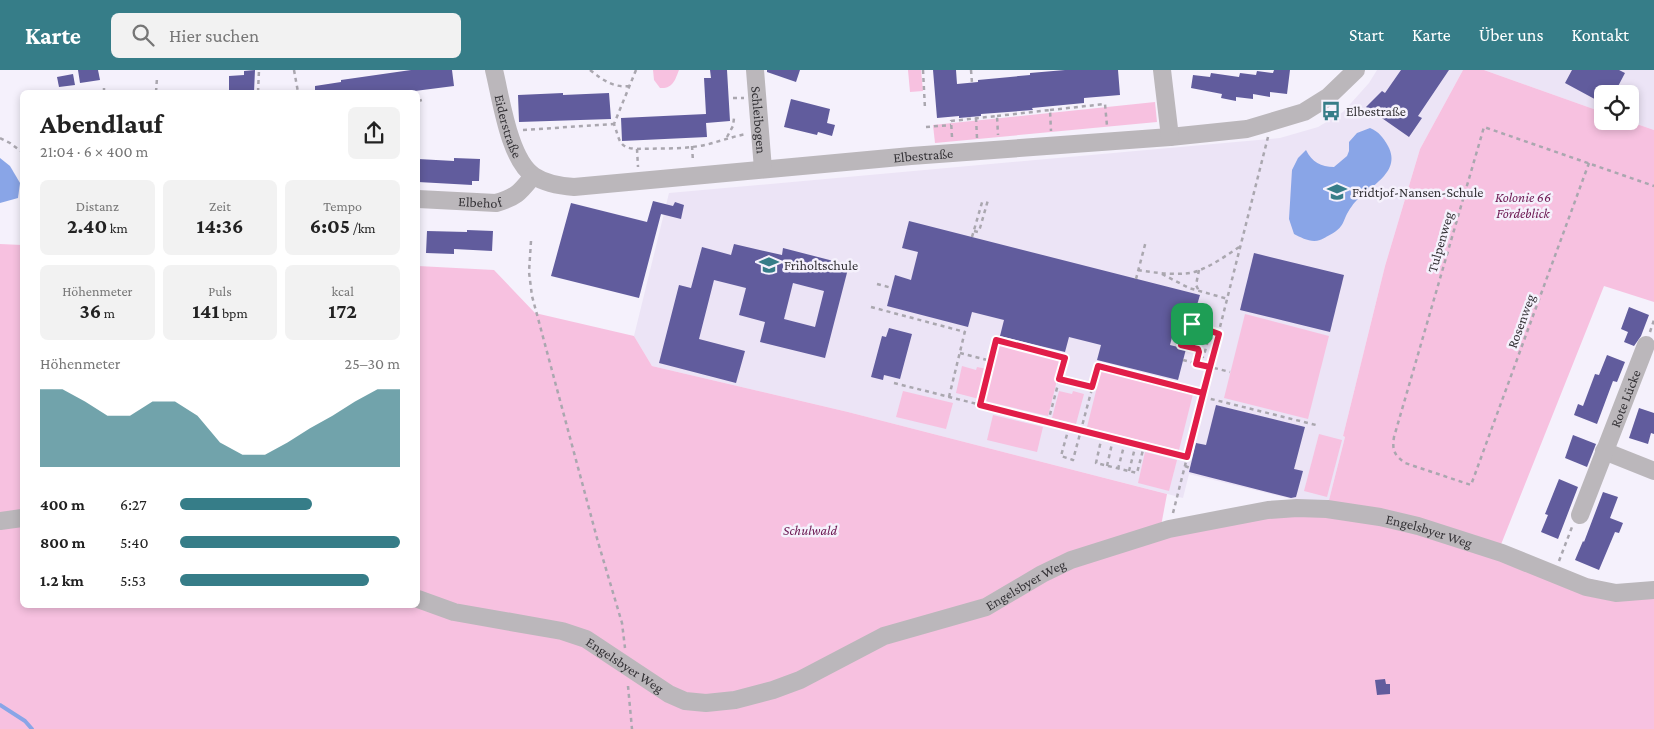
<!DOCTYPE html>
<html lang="de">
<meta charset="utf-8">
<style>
body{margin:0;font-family:"Crimson Pro",serif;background:#f2f2f2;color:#222;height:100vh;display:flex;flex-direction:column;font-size:19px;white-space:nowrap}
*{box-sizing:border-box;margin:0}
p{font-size:16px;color:#767676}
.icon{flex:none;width:28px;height:28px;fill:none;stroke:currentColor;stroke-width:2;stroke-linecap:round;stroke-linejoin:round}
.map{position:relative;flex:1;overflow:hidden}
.side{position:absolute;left:20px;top:20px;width:400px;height:518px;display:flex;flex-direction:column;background:#fff;border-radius:8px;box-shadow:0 2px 8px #0003}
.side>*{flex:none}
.buttons{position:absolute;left:1594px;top:15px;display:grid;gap:10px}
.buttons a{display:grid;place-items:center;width:45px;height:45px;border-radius:8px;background:#fff;box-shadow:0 2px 8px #0003;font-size:25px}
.pin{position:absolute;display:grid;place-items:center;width:42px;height:42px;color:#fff;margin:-21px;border-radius:10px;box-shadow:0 2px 8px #0006}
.round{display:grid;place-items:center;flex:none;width:52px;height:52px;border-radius:8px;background:#f2f2f2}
.headline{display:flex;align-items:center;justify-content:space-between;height:85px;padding:0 20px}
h1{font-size:28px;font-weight:700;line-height:38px}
.stats{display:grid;grid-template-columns:repeat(3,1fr);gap:8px;height:85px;padding:5px 20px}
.stats div{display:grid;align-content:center;border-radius:8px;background:#f2f2f2;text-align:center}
.stats b{font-size:21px;font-weight:700}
.stats small{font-size:14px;font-weight:400}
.stats p{font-size:14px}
.chart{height:140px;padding:10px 20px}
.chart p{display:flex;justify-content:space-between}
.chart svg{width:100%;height:90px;margin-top:5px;fill:#367d88;opacity:.7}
ul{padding:0 20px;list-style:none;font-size:16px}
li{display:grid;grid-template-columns:80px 60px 1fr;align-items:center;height:38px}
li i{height:12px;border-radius:6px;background:#367d88}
header{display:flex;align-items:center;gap:30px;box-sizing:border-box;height:70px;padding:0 25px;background:#367d88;color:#fff}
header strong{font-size:24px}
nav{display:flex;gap:28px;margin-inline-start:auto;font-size:18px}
.search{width:350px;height:45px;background:#f2f2f2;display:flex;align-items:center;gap:12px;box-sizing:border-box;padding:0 18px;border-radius:8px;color:#767676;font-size:19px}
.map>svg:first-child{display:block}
.built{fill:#ece4f6}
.green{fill:#f7c1e0}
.water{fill:#89a5e7}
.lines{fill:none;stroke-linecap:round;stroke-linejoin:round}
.stream{stroke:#89a5e7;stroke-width:4}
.building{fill:#615c9d;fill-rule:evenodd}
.path{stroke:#aaa7af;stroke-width:2.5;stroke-dasharray:4 4;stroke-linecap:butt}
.minor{stroke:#bbb7bb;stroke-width:18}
.route-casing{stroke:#fff;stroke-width:10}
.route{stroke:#e11d48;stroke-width:6}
.labels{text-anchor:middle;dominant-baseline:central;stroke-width:5;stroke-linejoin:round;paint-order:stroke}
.poi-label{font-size:14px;fill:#343236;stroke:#f5f1fc;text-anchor:start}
.street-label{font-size:14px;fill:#343236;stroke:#f5f1fc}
.park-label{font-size:14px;font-style:italic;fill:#6c1952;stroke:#f5f1fc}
</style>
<header>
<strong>Karte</strong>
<div class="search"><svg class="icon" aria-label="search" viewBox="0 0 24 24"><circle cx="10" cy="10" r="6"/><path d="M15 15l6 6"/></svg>Hier suchen</div>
<nav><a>Start</a><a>Karte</a><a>Über uns</a><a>Kontakt</a></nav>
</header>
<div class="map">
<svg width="1654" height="659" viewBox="0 0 1654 659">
<rect width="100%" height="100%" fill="#f5f1fc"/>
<g class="built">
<path d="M1377,0H1463L1420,79L1385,196L1343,366L1345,367L1329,430H1296L1189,404L1183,428L848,342L652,296L634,266L669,123L1280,68L1318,57L1343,42L1369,13Z"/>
<path d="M1484,0H1654V60L1628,51H1630V24H1602V42Z"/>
</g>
<g class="green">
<path d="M653,0H679C675,10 673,19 660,18L654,10Z"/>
<path d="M908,0H921L923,21L910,22Z"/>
<path d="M1463,0H1484L1602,42V51H1628L1654,60V232L1604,216L1496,487L1654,524V659H0V174L22,175V535H418V196L494,200L535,243L634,266L652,296L848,342L1167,424L1161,456L1270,436L1329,430L1345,367L1343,366L1385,196L1420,79Z"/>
<path d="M1155,32L1157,52L935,73L933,55Z"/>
<path d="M1245,244L1329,266L1308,349L1224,328Z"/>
<path d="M999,275L1062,291L1048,346L985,331Z"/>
<path d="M962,296L976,300L977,297L987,299L979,329L956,323Z"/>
<path d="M1101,301L1193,324L1179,380L1087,357Z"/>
<path d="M903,321L953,333L946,359L896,347Z"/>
<path d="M1059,321L1072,324L1073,321L1084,324L1076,354L1052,348Z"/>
<path d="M993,345L1043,357L1037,382L987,370Z"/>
<path d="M1319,364L1342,370L1327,427L1304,421Z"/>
<path d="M1145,382L1177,390L1169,421L1138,413Z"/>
</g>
<g class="water">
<path d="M1370,58C1379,62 1383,67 1388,76C1403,104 1366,117 1352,136C1340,152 1348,156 1326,167C1326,167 1321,170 1320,170C1311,173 1302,168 1294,164L1289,149L1292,100L1298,88L1306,80C1312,92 1321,97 1334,97L1347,86L1349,81V72L1357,63Z"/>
<path d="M0,88L10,96L20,113L18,128L0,133Z"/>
</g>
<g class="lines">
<path class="stream" d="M0,635L25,651L32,659"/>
</g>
<g class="building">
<path d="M78,0H98L100,10L80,13Z"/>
<path d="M255,0L254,22H229V6L244,5V1Z"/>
<path d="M411,0H452L454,16L407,22H315V16L341,12V10Z"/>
<path d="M710,0H727L730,51L706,53L707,67L622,71L621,48L706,44L704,8H711Z"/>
<path d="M767,0H800L796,12L767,2Z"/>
<path d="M933,0H956L957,14L978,12V10L1030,5V3L1065,0H1118L1120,25L1084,28V33L1032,38L1033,40L981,44V46L959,48V46L937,48Z"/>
<path d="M1274,0H1290L1287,24L1270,22V27L1253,24V29L1236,27V31L1221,28L1222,24L1191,18L1193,5L1210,7L1211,3L1239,7L1240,3L1256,5L1257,1L1273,3Z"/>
<path d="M1401,0H1449L1418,46L1422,48L1409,67L1366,37L1382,21L1385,23Z"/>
<path d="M1572,0H1619L1625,3L1614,24H1602V33L1565,13Z"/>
<path d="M73,4L75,15L59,17L57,7Z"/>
<path d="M563,23V25L609,23L611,49L519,52L518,25Z"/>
<path d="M791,29L830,39L827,53L835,55L832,66L818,62L817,65L784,57Z"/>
<path d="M454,88L480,89L479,111H472V115L418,112V89L454,91Z"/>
<path d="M653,131L673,136L675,132L684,135L681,149L661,144L639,228L551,206L571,133L647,152Z"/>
<path d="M909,151L1200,225L1192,252L1177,248L1170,275L1186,279L1178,310L1097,290L1101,275L1069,267L1065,282L1000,266L1004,250L972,242L968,257L887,236L895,205L911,210L918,182L902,178Z"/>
<path d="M467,160L493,161L492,181L454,179V184L426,183L427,161L467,162Z"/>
<path d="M734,174L782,185L783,178L849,195L825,288L760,272L765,252L739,245L746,218L714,210L699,269L745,281L736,313L659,293L679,215L691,218L702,177L731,185ZM793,213L824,221L815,257L784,249Z"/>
<path d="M1254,183L1344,205L1330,262L1240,240Z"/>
<path d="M1629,237L1649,245L1641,266L1634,276L1624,272L1628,262L1621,259Z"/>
<path d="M889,258L912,264L900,309L884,305L883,310L871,307L882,266L886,267Z"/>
<path d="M1607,285L1625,292L1617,312L1613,311L1597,354L1574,345L1578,334L1583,336L1595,304L1599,305Z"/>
<path d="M1216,335L1305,357L1294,399L1303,401L1296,427L1291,428L1189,402L1196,373L1206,375Z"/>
<path d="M1639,338L1654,343V364L1651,363L1648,374L1629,368Z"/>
<path d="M1573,365L1596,374L1587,397L1565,388Z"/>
<path d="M1559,409L1578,417L1558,469L1541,462L1548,445L1545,444Z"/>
<path d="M1603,422L1618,427L1610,448L1623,453L1619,463L1615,462L1599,500L1575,490L1583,471L1584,472Z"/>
<path d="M1385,609L1386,614H1390V624L1377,625L1375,610Z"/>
</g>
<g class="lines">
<g class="path">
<path d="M294,0L298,22"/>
<path d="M590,0C603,10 613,18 630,16"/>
<path d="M636,0L614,54C620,70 618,78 637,79L638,97"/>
<path d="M923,0L925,39"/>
<path d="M971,0L972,13"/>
<path d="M104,22V16"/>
<path d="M156,22L157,8"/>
<path d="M258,22L259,0"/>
<path d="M733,28H744"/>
<path d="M418,31L422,30"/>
<path d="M1050,40L1105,34L1107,56"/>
<path d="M997,46L1050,40L1051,61"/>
<path d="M976,48L977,68"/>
<path d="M926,57L951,55"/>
<path d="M523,60L614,54"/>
<path d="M727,67L733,56L734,48"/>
<path d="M952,67L951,51L997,46L998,65"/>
<path d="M0,68L10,73L22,82"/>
<path d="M692,76L693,92"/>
<path d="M637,79C663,78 692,80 716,72C726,69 736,66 746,64"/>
<path d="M1589,93L1471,415L1405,393C1394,385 1392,380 1394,367L1484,57L1654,116"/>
<path d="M974,161L978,162L980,158L988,130"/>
<path d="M972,167L983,129"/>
<path d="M531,171L529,202L532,226L598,472L622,553L625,578"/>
<path d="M1138,200C1155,203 1185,207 1200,200C1215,194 1228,184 1241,176"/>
<path d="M1199,200L1196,215L1199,221"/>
<path d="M1162,204L1189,218L1228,229"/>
<path d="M1136,209L1146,171"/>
<path d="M877,214L892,218"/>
<path d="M871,237L965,262"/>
<path d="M1650,262L1654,250"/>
<path d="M1181,275L1186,257L1189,254L1208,259L1211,262"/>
<path d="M1181,278V275L1198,279V287"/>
<path d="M960,283L991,291"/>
<path d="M1183,290L1230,302"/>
<path d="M1196,293L1198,287H1203L1204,285L1210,263L1219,264"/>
<path d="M1098,296L1099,290"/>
<path d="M1060,309L1092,317"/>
<path d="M894,313L1187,387"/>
<path d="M949,327L966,257"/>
<path d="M1203,327L1316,355"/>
<path d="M980,334L996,270L1065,288L1048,352"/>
<path d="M1069,357L1061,386L1073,390L1098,296L1203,323"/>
<path d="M1102,366L1096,393L1137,403L1144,376"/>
<path d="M1107,396L1113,369"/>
<path d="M1185,396L1190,398"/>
<path d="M1118,399L1125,372"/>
<path d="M1129,401L1136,374"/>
<path d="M1173,443L1268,67"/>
<path d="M1559,491L1572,457"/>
<path d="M628,616L632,659"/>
</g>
<g class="minor">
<path id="s1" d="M494,0C501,28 509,90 534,106C546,114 560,116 574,117L911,86L1170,67L1247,59L1304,42L1328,27L1356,0"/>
<path id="s2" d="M755,0L763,99"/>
<path d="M1162,0L1170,67"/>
<path id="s3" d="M418,129L496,133C517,127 520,122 533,106"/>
<path d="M1604,381L1654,401"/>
<path id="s4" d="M1580,445L1646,275"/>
<path d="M0,451L22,448"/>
<path id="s5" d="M418,529L454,542L562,561L586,569L669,624L685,631L706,633L735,630L773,620L800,610L884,566L986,537L1042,504L1071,490L1169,459L1268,440L1297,438L1327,439L1380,447L1418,456L1502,483L1586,517L1616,523L1654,520"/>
</g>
</g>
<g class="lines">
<defs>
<path id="route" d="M1192,254L1219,264L1203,323L1098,296L1092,317L1059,309L1065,288L996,270L980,335L1187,387L1210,297L1196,294L1199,282L1198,279L1181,275L1186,257L1192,254"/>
</defs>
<use href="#route" class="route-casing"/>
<use href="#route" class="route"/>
</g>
<defs>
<symbol id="bus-bare" viewBox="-9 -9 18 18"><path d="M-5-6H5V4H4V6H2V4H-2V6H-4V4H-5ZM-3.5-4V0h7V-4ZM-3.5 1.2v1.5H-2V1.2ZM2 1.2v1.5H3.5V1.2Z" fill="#367d88" stroke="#f5f1fc" stroke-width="2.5" paint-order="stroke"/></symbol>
<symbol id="school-bare" viewBox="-9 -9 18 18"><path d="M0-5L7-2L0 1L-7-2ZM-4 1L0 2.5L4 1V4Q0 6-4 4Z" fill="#367d88" stroke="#f5f1fc" stroke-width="2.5" paint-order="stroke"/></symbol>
</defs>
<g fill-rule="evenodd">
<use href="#bus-bare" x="1317" y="27" width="28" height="28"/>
<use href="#school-bare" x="1323" y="108" width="28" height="28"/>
<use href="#school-bare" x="755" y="181" width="28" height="28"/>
</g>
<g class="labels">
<g class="poi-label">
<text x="1346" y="41">Elbestraße</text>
<text x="1352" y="122">Fridtjof-Nansen-Schule</text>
<text x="784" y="195">Friholtschule</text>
</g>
<g class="street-label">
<text stroke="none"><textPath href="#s2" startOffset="50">Schleibogen</textPath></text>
<text stroke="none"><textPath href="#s1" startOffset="58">Eiderstraße</textPath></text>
<text stroke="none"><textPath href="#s1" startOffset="508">Elbestraße</textPath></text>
<text stroke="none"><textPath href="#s3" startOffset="62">Elbehof</textPath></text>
<text transform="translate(1440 172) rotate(-74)">Tulpenweg</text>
<text transform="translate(1521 251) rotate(-70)">Rosenweg</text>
<text stroke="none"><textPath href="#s4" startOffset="125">Rote Lücke</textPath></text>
<text stroke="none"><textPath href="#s5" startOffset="1074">Engelsbyer Weg</textPath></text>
<text stroke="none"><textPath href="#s5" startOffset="655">Engelsbyer Weg</textPath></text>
<text stroke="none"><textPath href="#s5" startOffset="220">Engelsbyer Weg</textPath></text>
</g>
<g class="park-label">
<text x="1523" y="127">Kolonie 66<tspan x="1523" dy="16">Fördeblick</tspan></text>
<text x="810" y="460">Schulwald</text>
</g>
</g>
</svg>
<div class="buttons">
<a><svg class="icon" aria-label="locate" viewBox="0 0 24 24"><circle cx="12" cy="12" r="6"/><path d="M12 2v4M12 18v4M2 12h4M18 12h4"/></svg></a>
</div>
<div class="pin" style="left:1192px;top:254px;background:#1e9e55"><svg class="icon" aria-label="arrive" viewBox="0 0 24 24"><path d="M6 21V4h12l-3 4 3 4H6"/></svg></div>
<section class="side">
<div class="headline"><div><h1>Abendlauf</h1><p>21:04 · 6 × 400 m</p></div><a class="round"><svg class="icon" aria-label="share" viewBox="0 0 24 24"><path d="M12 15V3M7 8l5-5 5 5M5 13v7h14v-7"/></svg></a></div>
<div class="stats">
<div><p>Distanz</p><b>2.40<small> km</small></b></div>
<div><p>Zeit</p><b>14:36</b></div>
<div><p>Tempo</p><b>6:05<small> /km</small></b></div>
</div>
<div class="stats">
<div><p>Höhenmeter</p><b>36<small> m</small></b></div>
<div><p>Puls</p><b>141<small> bpm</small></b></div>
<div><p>kcal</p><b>172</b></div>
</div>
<div class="chart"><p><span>Höhenmeter</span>25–30 m</p>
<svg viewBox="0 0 160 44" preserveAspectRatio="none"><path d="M0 44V6L10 6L20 12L30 19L40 19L50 12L60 12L70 19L80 32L90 38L100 38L110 32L120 25L130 19L140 12L150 6L160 6V44z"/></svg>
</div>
<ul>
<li><b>400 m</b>6:27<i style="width:60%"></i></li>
<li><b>800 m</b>5:40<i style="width:100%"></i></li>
<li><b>1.2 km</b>5:53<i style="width:86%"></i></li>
</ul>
</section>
</div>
